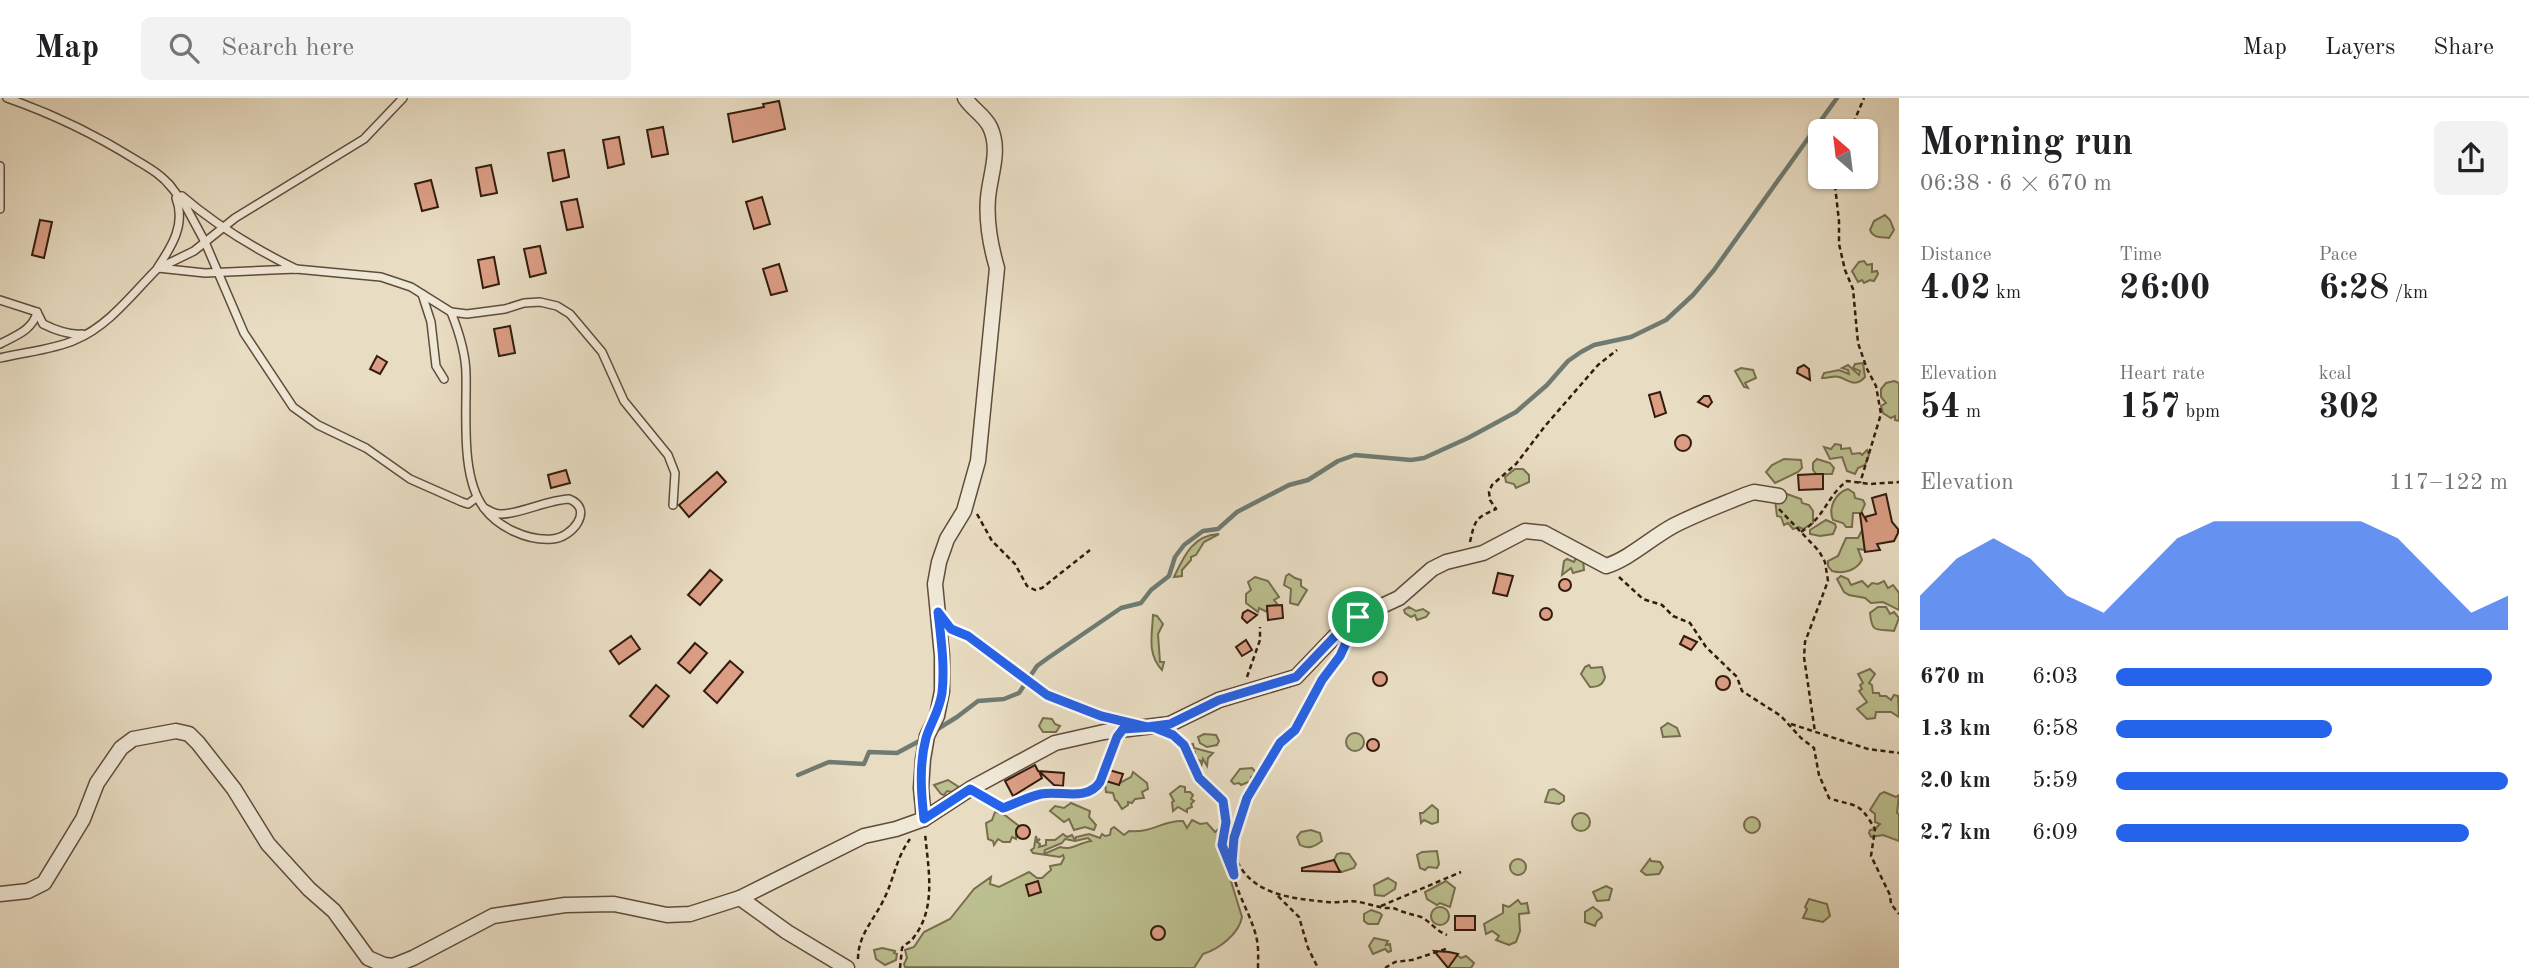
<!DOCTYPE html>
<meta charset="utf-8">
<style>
body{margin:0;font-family:"Old Standard TT",serif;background:#f2f2f2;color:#202124;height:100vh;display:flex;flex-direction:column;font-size:26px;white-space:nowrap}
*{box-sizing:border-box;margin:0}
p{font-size:23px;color:#757577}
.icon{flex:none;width:38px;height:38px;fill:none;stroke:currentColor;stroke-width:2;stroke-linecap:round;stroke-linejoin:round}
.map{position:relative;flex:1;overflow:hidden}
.details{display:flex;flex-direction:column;background:#fff;width:630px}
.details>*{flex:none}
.needle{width:46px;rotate:332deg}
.controls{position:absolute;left:1808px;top:21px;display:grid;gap:14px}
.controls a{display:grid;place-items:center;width:70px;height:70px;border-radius:10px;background:#fff;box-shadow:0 2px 5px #0004;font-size:35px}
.pin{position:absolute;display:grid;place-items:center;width:60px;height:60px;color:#fff;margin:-30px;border:4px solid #fff;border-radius:50%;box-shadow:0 2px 7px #0007}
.round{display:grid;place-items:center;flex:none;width:74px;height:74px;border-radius:10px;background:#f2f2f2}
.headline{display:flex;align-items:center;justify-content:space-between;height:119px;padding:0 21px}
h1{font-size:38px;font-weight:600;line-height:52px}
.stats{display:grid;grid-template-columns:repeat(3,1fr);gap:10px;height:119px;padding:7px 21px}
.stats div{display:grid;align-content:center}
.stats b{font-size:35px;font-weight:600}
.stats small{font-size:19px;font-weight:400}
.stats p{font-size:19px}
.chart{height:196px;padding:14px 21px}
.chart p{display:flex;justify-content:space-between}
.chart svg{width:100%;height:126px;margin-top:7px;fill:#2563eb;opacity:.7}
ul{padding:0 21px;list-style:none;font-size:23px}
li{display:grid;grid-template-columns:112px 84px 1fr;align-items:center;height:52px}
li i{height:18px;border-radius:9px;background:#2563eb}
header{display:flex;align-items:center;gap:42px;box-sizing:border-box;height:98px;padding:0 35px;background:#fff;border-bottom:2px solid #e0e0e0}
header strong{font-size:33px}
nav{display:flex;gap:38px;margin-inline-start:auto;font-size:24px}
.search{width:490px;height:63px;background:#f2f2f2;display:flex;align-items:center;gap:18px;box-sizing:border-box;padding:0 24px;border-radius:10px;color:#757577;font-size:26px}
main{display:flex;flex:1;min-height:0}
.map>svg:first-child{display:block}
.green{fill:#bcbf8f;stroke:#786e4e;stroke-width:2;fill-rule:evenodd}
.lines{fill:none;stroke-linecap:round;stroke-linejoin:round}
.stream{stroke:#6f7b72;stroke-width:4.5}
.building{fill:#db9e85;stroke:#331c0d;stroke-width:2}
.lane-casing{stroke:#604c3a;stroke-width:10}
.street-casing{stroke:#604c3a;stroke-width:17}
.path{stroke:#331c0d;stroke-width:2.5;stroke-dasharray:5 3.5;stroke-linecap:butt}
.lane{stroke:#f0e8d7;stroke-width:7}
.street{stroke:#f0e8d7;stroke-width:14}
.route-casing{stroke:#fff;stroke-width:14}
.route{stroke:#2563eb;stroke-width:9}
</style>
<header>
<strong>Map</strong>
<div class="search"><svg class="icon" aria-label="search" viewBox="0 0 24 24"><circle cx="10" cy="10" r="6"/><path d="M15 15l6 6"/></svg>Search here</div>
<nav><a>Map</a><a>Layers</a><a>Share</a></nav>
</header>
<main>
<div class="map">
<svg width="1899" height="870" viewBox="0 0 1899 870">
<rect width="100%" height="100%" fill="#e8dcc2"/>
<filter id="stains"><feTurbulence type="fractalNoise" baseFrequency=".00286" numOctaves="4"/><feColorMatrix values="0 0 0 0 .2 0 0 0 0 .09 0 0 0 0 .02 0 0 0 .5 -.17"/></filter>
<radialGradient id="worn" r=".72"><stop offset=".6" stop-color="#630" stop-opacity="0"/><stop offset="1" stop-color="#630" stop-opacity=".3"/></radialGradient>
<g class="green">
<path d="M1885,117L1890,122L1894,132L1889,140C1880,139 1873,140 1870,132L1874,123Z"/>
<path d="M1864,163L1867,167L1872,166V174L1877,173L1878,176L1874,183L1870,182L1864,185L1862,182L1858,184L1852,173L1859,164Z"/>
<path d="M1863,265L1865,279C1855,290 1849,282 1839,279C1834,277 1827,281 1822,280L1824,275L1839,272L1849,276L1848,272L1842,270L1848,267L1859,277L1860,273L1853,270L1855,266Z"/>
<path d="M1741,270L1753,272L1756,280L1745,285L1748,290L1744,289L1735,273Z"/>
<path d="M1894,283L1899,285V323L1895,322V318L1891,320L1883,315L1881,308L1886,305L1881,299V291L1886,285Z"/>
<path d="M1835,346L1841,347V351L1850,350L1852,356L1860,355L1862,357L1867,352L1869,357L1865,367L1858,370L1855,376L1847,373L1842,359L1830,361L1824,349L1831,351Z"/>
<path d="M1784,361L1801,362L1802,370L1798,374L1775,385L1766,374L1772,367Z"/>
<path d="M1817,361L1830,365L1834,370L1832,376H1816L1813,372V365Z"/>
<path d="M1515,371H1523L1529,377V384L1516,390L1514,386L1506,384L1505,379Z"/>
<path d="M1848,391L1854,395L1855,400L1863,402L1865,406L1861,415H1853L1852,429H1846L1843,425L1833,422C1828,410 1835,395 1848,391Z"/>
<path d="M1784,395L1801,401L1802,405L1809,407L1813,413V425L1803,431L1799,429L1793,431L1788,425L1784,427L1781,419L1777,418L1775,402Z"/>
<path d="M1826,422L1835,426L1836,429L1833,436L1820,438L1810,436V432Z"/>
<path d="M1862,432L1865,452L1858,451L1862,462C1856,473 1843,476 1832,473L1828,468V463L1838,458L1846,440H1858Z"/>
<path d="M1219,436L1204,444L1196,457L1191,459V462L1182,472V478L1174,479C1184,458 1193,437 1219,436Z"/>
<path d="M1576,460L1583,462L1584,472L1573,475L1571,470L1562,477L1564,463L1567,461L1574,464Z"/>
<path d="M1289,476L1295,480L1301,482V488L1307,492L1298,507L1290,505L1291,491L1284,487L1286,478Z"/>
<path d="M1841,478L1848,481L1851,487L1862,483L1868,489L1872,485L1878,486L1884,483L1888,490L1893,487L1899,495V512L1883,504L1871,505L1865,500L1849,497L1844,494L1837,481Z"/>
<path d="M1255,479L1268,483L1279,499L1274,502L1278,507L1267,508V514L1259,510L1258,514L1246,505V496L1251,492L1248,484Z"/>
<path d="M1409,509L1416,513L1423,511L1429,515L1426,519L1417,522L1415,517L1411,519L1405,515L1404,512Z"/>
<path d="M1878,509H1886L1890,516L1894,514L1899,520L1894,533C1875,531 1872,535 1870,515Z"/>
<path d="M1153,517L1157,518L1163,526L1158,536L1160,564H1164L1162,572C1147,556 1152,538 1153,517Z"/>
<path d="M1589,567L1591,570L1602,569L1605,579C1603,587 1598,589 1590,589L1581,576L1585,569Z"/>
<path d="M1870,571L1875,576L1869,585L1872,587L1873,595H1879L1880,598H1886L1891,602L1894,597L1898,598L1899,619L1891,614H1876L1875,620L1867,621L1857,611L1867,604L1859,593L1862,591L1860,587L1863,585L1858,576Z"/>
<path d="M1043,620L1052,621L1055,626L1060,628L1056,634H1043L1039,628Z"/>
<path d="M1668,625L1677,630L1680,638L1663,639L1661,630Z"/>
<circle cx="1355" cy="644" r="9"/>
<path d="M1204,636L1216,637L1219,643L1217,647L1207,649L1200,645L1198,639Z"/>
<path d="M1193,646L1194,650L1213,655L1208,660L1207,668L1203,661L1201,669L1199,665L1201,663L1195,661V654L1191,655L1188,651V647Z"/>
<path d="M1252,670L1257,676L1251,679V683L1241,687L1239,685L1234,686L1231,683L1240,671Z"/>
<path d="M1133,674L1147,685L1148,691L1142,694L1144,700L1135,701L1132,705L1128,704V707L1122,711L1117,703L1115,702L1113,695L1106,694L1105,685L1108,683L1118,686L1131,679Z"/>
<path d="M948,682L959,689L952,694L947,693L944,697L941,696L934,687Z"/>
<path d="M1180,688L1185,689V694H1190L1193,697L1191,701L1194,703L1191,706L1192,709L1187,711V714L1178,709L1173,713L1172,704L1174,703L1170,696Z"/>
<path d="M1554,691L1564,698V703L1559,706L1545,704L1549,692Z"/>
<path d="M1884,694L1896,699L1899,697L1897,715L1899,716V743L1883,737L1871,739L1869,735L1870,732L1875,731L1880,726L1875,724V716L1870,712L1880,696Z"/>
<path d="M1071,705L1090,713L1089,719L1096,727L1094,732L1085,729L1074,732L1069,721L1064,724L1050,713L1055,708L1064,710Z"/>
<path d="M1432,707L1438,712V724L1432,726L1424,722L1421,725L1420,715H1423Z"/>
<path d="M995,714L1002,715L1019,728L1016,732V741L1012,739L1010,744H1003L998,741L994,747L993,743L988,741L986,725L992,722Z"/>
<circle cx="1581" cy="724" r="9"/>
<circle cx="1752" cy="727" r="8"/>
<path d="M1192,722L1200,726L1207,725L1215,734L1223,727L1219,733V744L1242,819C1239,836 1219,851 1203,856L1194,870L905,869L904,866L907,860L905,852L914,849L924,834L950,821L974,791L991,779L990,786L999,789L1029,774L1037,780H1042L1051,772L1050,768L1061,766L1064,760L1063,757L1060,759L1033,755L1031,752L1034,750L1036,738L1037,742L1040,741L1037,744L1040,746L1039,749L1046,747V742H1055L1063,736L1067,739L1072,737L1075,742L1076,739L1089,736L1100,740L1102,736L1105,738L1110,737L1111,731L1114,729L1124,737L1129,733C1154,735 1162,722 1183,723L1187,730ZM1088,740L1091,743C1078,745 1072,753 1060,749L1044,756L1045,752L1062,745L1065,741L1075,743Z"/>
<path d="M1311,732L1320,735L1322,743C1315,748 1309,752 1300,747L1297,739L1301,734Z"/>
<path d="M1437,753L1439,766L1437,770L1428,769L1425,772L1420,770L1417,757L1422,754Z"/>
<path d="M1341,755L1349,756L1356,766L1354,770L1342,774L1338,772L1334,762L1337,756Z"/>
<path d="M1650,761L1651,763L1660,764L1663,769L1659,776L1646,777L1641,773Z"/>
<circle cx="1518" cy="769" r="8"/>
<path d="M1388,780L1396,785L1395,791L1384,798L1375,797L1374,787Z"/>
<path d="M1446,783L1455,790L1450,809L1440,805L1437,807L1427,801L1425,794Z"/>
<path d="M1606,788L1612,791L1609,802L1597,803L1593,794Z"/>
<path d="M1809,801L1827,806L1830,818L1823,824L1803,820L1807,811L1805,809Z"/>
<path d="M1518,802L1521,806L1527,805L1529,815L1519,816L1520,833L1516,844L1509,847L1496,842L1499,838L1492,833L1486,836L1484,826L1503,815V807L1509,809Z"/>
<path d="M1593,809L1601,815L1602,819L1597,823L1595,828L1585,824V814Z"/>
<circle cx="1440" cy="818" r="9"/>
<path d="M1371,812L1380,815L1382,817L1378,826H1368L1364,823V816Z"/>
<path d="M1374,840L1388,843L1386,847L1390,846L1391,853L1388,854L1385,851L1373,856L1369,848Z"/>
<path d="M882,850L895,853L894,855L897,856L896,862L885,867L876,861L874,852Z"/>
<path d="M1457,857L1461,860L1466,858L1474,865L1471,870H1447Z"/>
</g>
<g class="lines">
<g class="stream">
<path d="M936,632L957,619L978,603L1004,601L1019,595L1037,568L1048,560L1121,510L1141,505L1151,492L1169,478L1175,459L1184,447L1203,433L1218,431L1237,414L1289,387L1308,382L1338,363L1355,357L1411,362L1424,360L1468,340L1516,314L1547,287L1568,263L1581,254L1594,247L1631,239L1666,222L1693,197L1714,172L1837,0"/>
<path d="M798,677L829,664L864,666L869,654L897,655L923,641"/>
</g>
</g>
<g class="building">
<path d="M779,3L785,31L733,44L728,16L764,9L763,6Z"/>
<path d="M663,29L668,56L652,59L647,32Z"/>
<path d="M619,39L624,66L608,70L603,42Z"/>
<path d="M564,52L569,79L553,83L548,55Z"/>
<path d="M491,67L497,95L481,98L476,70Z"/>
<path d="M431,82L438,109L422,113L415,86Z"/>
<path d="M762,99L770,126L754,131L746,104Z"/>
<path d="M577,101L583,129L567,132L561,104Z"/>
<path d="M40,122L52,124L44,160L32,157Z"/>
<path d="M540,148L546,175L530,179L524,151Z"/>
<path d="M494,159L499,186L483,190L478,162Z"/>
<path d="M779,166L787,193L771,197L763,171Z"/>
<path d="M510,228L515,255L499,258L494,231Z"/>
<path d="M377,258L387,264L380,276L370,271Z"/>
<path d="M1804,267L1809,271L1810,282L1797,275L1798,270Z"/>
<path d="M1660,294L1666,315L1655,319L1649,297Z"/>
<path d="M1704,298H1709L1712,304L1708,309L1698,304Z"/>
<circle cx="1683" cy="345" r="8"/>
<path d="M566,372L570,385L551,390L548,377Z"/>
<path d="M717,374L726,384L689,419L679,407Z"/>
<path d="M1816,376H1823V391L1799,392L1798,377Z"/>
<path d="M1886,396L1892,424L1898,431V435L1894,443L1877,446L1880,452L1865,454L1860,416L1862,415L1867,424L1865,419L1876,416L1872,400Z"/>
<path d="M710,472L722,482L700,507L688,497Z"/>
<path d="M1498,475L1513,478L1507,498L1493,495Z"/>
<circle cx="1565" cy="487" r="6"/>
<path d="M1282,507L1283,520L1268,522L1267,508Z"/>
<circle cx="1546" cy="516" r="6"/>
<path d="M1248,512L1257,517L1247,525L1242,520L1243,515Z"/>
<path d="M631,538L640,551L619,566L610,553Z"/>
<path d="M1684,538L1697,544L1691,552L1680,546Z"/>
<path d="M1246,542L1252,552L1242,558L1236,549Z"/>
<path d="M695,545L707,555L690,575L678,565Z"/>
<path d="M730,563L743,574L717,605L704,593Z"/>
<circle cx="1380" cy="581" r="7"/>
<circle cx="1723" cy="585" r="7"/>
<path d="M656,587L669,598L643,629L630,618Z"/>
<circle cx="1373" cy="647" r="6"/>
<path d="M1035,667L1038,673L1064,675L1063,688L1054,687L1039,673L1042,680L1013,698L1005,683Z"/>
<path d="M1109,672L1123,676L1119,687L1106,683Z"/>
<circle cx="1023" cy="734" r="7"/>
<path d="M1334,762L1340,774L1302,773V770Z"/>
<path d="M1038,783L1041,794L1029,798L1026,787Z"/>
<rect x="1455" y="818" width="20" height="14"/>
<circle cx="1158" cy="835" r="7"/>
<path d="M1434,853L1449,854L1458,856L1448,870Z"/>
</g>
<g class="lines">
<defs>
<g id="lane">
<path d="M7,0C53,16 96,37 136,62C149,70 162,77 171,89"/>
<path d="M0,68V111"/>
<path d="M169,86L185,107L205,144L244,235L293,309L318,327L366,350L410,381L462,404L468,406L476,400"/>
<path d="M182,98C217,128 255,151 296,171"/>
<path d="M158,169C172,148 186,126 176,100"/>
<path d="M159,170L194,153L235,120L364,41L403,0"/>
<path d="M422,196L431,224L436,268L444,281"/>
<path d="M0,202L37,214L43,226C55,232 69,237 82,236"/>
<path d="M451,214C459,234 466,255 466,277C467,314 460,379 484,410"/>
<path d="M0,246C15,238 33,232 37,214"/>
<path d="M0,260C24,254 53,252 75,242C109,228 133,195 158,170L205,175L296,171L381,179L411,189L451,214L467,216L505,211L524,205L540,204L557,208L570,216L602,254L624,303L668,357L675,375L673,407"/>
<path d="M569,401C595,411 572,440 552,441C527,443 498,429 484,410C489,412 494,416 500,416C518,417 546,402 569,401Z"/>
</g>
<g id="street">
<path d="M924,721L921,690L923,661L927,638L937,618L942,593V558L935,486L939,464L947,441L964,413L978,363L997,170C990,146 986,124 988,100C990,77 1001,52 990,29C984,17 972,11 965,0"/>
<path d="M0,796L28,793L44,785L83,721L97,685L121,650L133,641L176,633L189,636L198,645L234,691L268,746L309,791L334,813L368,860L384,867L393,868L413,860L493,818L565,807L614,806L667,817L690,816L740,800L864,738L896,731L924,721L970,691L1055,645L1104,634L1170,626L1219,602L1296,579L1339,534L1358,519L1399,500L1432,471L1446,464L1483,455L1525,433L1544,435L1606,468C1629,461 1651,440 1673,428C1696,416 1721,407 1745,397L1754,394L1779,398"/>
<path d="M740,800L787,834L847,870"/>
</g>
</defs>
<use href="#lane" class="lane-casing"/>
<use href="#street" class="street-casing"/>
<g class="path">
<path d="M1850,33L1864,0"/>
<path d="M1834,79L1839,123V146L1845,172L1853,191L1858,245L1867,271L1876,288L1881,316L1860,385"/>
<path d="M1779,411L1819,453L1825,464L1828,483L1805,544L1804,559L1815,634"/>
<path d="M977,416L992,443L1015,466L1027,488L1035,492L1042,490L1090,452"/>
<path d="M1801,434C1826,418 1826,399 1847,383L1870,386L1899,384"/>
<path d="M1470,444C1475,422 1475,420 1496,411L1490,402L1489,394L1492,387L1516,366L1545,328L1598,267L1617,252"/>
<path d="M1619,479L1643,501L1662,507L1673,518L1690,525L1706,549L1737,579L1742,593L1781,618L1801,640L1814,650L1819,677L1829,700C1858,710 1858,702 1875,731L1871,758L1890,797L1891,806L1899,816"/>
<path d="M953,531L968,538L1047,597L1103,618"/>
<path d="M1247,579L1260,542V529"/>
<path d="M1791,626L1868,651L1899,655"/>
<path d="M1177,639L1184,647L1199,680L1223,703L1226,724L1222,747L1232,771"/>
<path d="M984,698L1003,710C1015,706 1027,699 1041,696C1060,692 1087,704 1100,684L1115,645"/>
<path d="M1234,756C1249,797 1289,800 1327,804C1338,805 1349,802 1359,804C1366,805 1373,808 1380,809C1385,811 1391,809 1396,811C1404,815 1412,816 1421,819C1431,824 1436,833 1447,837"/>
<path d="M1278,798L1299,819L1308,850L1318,870"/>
<path d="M1381,808L1461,774"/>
<path d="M858,861C858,837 874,822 884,801C894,781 896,760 910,741"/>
<path d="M900,870L902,850C906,845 910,845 914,839C937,809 928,770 925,735"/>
<path d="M1258,870C1258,861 1259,848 1256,838C1250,813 1232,790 1232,762C1232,722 1254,675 1280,645C1285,640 1292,636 1295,630C1305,615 1311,598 1321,583C1328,572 1337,565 1342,553"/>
<path d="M1385,870L1395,864L1412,862L1446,851"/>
</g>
<use href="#lane" class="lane"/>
<use href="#street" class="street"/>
</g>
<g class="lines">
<defs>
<path id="route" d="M1358,519L1339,534L1296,579L1219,602L1170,626L1147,629L1101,618L1047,597L968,538L951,531L938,514C941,541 945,568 942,595C939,614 931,624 926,640C919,667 921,694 924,721L970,691L1003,710C1015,706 1027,699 1041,696C1060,692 1087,704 1100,684L1117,639L1123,631L1153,629L1173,637L1184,647L1199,680L1223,703L1226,724L1222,747L1234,777L1232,764L1234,740L1247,700L1280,645L1295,632L1322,582L1340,558L1358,519"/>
</defs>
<use href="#route" class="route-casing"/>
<use href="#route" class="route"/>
</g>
<rect width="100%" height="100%" filter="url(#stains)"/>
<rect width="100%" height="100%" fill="url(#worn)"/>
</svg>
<div class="controls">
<a><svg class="needle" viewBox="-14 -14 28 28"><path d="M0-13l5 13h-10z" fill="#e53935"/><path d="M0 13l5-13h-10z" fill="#757577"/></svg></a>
</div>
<div class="pin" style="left:1358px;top:519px;background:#1e9e55"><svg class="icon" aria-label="arrive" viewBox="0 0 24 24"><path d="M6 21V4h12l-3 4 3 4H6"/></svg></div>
</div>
<section class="details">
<div class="headline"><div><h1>Morning run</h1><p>06:38 · 6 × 670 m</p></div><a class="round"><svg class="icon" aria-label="share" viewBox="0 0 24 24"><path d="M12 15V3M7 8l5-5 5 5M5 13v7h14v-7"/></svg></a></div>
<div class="stats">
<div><p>Distance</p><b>4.02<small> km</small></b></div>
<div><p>Time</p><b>26:00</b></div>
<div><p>Pace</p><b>6:28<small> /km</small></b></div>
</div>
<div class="stats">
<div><p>Elevation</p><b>54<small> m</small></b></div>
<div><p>Heart rate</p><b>157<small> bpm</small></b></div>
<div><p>kcal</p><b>302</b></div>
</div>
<div class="chart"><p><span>Elevation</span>117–122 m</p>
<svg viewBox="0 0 160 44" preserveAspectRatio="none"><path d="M0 44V32L10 19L20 12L30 19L40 32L50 38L60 25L70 12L80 6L90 6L100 6L110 6L120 6L130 12L140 25L150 38L160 32V44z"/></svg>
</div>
<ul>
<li><b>670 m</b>6:03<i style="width:96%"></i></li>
<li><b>1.3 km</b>6:58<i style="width:55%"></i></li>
<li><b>2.0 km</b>5:59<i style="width:100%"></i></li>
<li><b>2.7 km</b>6:09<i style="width:90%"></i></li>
</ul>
</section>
</main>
